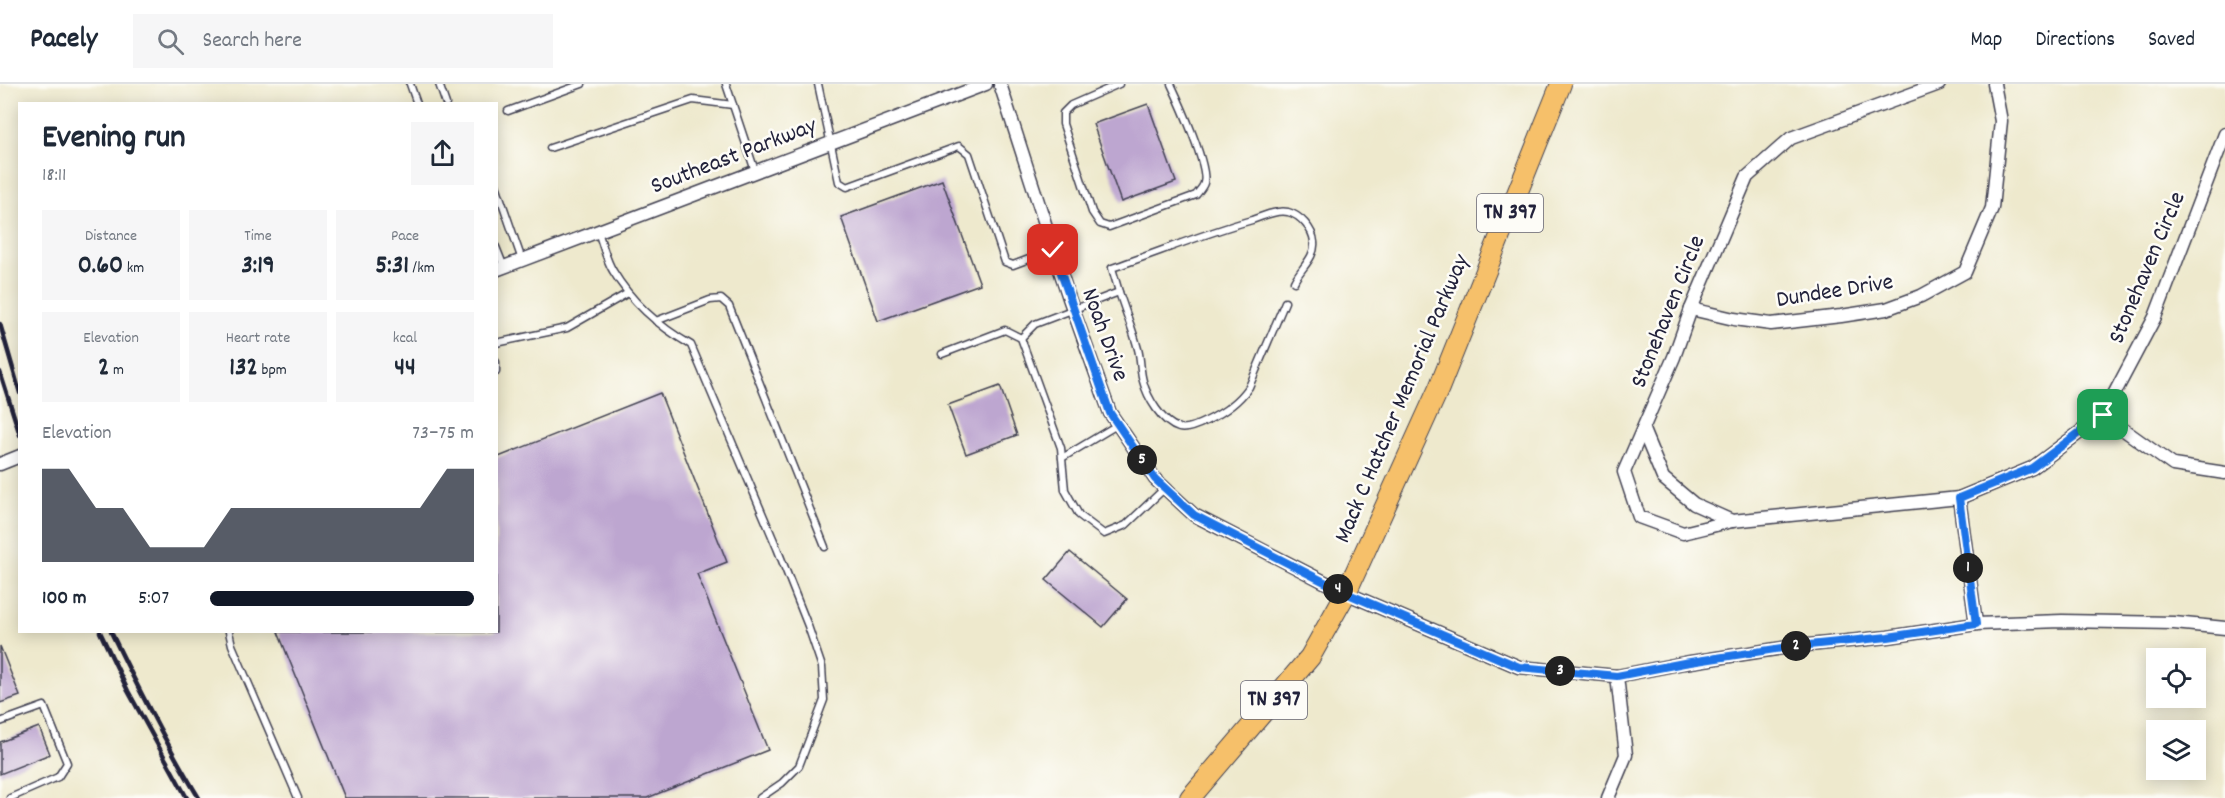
<!DOCTYPE html>
<meta charset="utf-8">
<style>
body{margin:0;font-family:Dekko,sans-serif;background:#f6f6f7;color:#1f2937;height:100vh;display:flex;flex-direction:column;font-size:22px;white-space:nowrap}
*{box-sizing:border-box;margin:0}
p{font-size:20px;color:#747a83}
.icon{flex:none;width:33px;height:33px;fill:none;stroke:currentColor;stroke-width:2;stroke-linecap:round;stroke-linejoin:round}
.map{position:relative;flex:1;overflow:hidden}
.side{position:absolute;left:18px;top:18px;width:480px;height:531px;display:flex;flex-direction:column;background:#fff;border-radius:0px;box-shadow:0 3px 15px #0003}
.side>*{flex:none}
.tools{position:absolute;left:2146px;top:564px;display:grid;gap:12px}
.tools a{display:grid;place-items:center;width:60px;height:60px;border-radius:0px;background:#fff;box-shadow:0 3px 15px #0003;font-size:30px}
.pin{position:absolute;display:grid;place-items:center;width:51px;height:51px;color:#fff;margin:-26px;border-radius:12px;box-shadow:0 3px 9px #0006}
.km{position:absolute;width:30px;height:30px;margin:-15px;border-radius:50%;background:#222;color:#fff;font-size:16px;line-height:30px;text-align:center}
.round{display:grid;place-items:center;flex:none;width:63px;height:63px;border-radius:0px;background:#f6f6f7}
.summary{display:flex;align-items:center;justify-content:space-between;height:102px;padding:0 24px}
h1{font-size:33px;font-weight:700;line-height:45px}
.metrics{display:grid;grid-template-columns:repeat(3,1fr);gap:9px;height:102px;padding:6px 24px}
.metrics div{display:grid;align-content:center;border-radius:0px;background:#f6f6f7;text-align:center}
.metrics b{font-size:26px;font-weight:700}
.metrics small{font-size:16px;font-weight:400}
.metrics p{font-size:16px}
.chart{height:168px;padding:12px 24px}
.chart p{display:flex;justify-content:space-between}
.chart svg{width:100%;height:108px;margin-top:6px;fill:#111827;opacity:.7}
ul{padding:0 24px;list-style:none;font-size:20px}
li{display:grid;grid-template-columns:96px 72px 1fr;align-items:center;height:45px}
li i{height:15px;border-radius:8px;background:#111827}
header{display:flex;align-items:center;gap:36px;box-sizing:border-box;height:84px;padding:0 30px;background:#fff;border-bottom:2px solid #e0e1e3}
header strong{font-size:28px}
nav{display:flex;gap:33px;margin-inline-start:auto;font-size:21px}
.search{width:420px;height:54px;background:#f6f6f7;display:flex;align-items:center;gap:15px;box-sizing:border-box;padding:0 21px;border-radius:0px;color:#747a83;font-size:22px}
.map>svg:first-child{display:block}
.building{fill:#bda6d0}
.lines{fill:none;stroke-linecap:round;stroke-linejoin:round}
.service-casing{stroke:#414051;stroke-width:9}
.minor-casing{stroke:#414051;stroke-width:15}
.primary-casing{stroke:#414051;stroke-width:22}
.service{stroke:#fff;stroke-width:6}
.minor{stroke:#fff;stroke-width:12}
.primary{stroke:#f6c06b;stroke-width:20}
.rail{stroke:#22223b;stroke-width:4.5}
.route-casing{stroke:#fff;stroke-width:12}
.route{stroke:#1a73e8;stroke-width:8}
.labels{text-anchor:middle;dominant-baseline:central;stroke-width:5;stroke-linejoin:round;paint-order:stroke}
.shield{fill:#fdfcf7;stroke:#646373;stroke-width:1.5}
.shield-label{font-size:22px;font-weight:bold;fill:#22223b}
.street-label{font-size:24px;fill:#22223b;stroke:#fdfcf7}
</style>
<header>
<strong>Pacely</strong>
<div class="search"><svg class="icon" aria-label="search" viewBox="0 0 24 24"><circle cx="10" cy="10" r="6"/><path d="M15 15l6 6"/></svg>Search here</div>
<nav><a>Map</a><a>Directions</a><a>Saved</a></nav>
</header>
<div class="map">
<svg width="2225" height="714" viewBox="0 0 2225 714">
<rect width="100%" height="100%" fill="#fdfcf7"/>
<filter id="ink" filterUnits="userSpaceOnUse"><feTurbulence type="fractalNoise" baseFrequency=".0167" numOctaves="2"/><feDisplacementMap in="SourceGraphic" scale="12" xChannelSelector="R" yChannelSelector="G"/><feConvolveMatrix kernelMatrix="1 2 1 2 8 2 1 2 1" color-interpolation-filters="sRGB"/></filter>
<filter id="wash" filterUnits="userSpaceOnUse"><feTurbulence type="fractalNoise" baseFrequency=".008" numOctaves="4" result="noise"/><feDisplacementMap in="SourceGraphic" scale="24" xChannelSelector="R" yChannelSelector="G"/><feGaussianBlur stdDeviation="1.35" result="paint"/><feColorMatrix in="noise" values="0 0 0 0 0 0 0 0 0 0 0 0 0 0 0 0 0 1.4 0 .05"/><feComposite in="paint" operator="in"/></filter>
<g filter="url(#wash)">
<rect width="100%" height="100%" fill="#eee9cd"/>
<g id="blocks">
<g class="building">
<path d="M1148,20L1176,98L1121,118L1093,40Z"/>
<path d="M942,96L980,200L878,237L841,133Z"/>
<path d="M1000,302L1017,351L966,370L948,321Z"/>
<path d="M660,309L727,478L697,490L768,666L647,714H345L278,548H496V374Z"/>
<path d="M1070,468L1127,515L1103,543L1046,496Z"/>
<path d="M0,562L20,612L0,619Z"/>
<path d="M39,643L50,670L0,690V658Z"/>
</g>
</g>
</g>
<g filter="url(#ink)">
<use href="#blocks" fill-opacity="0" stroke="#414051" stroke-width="1.5"/>
<g class="lines">
<defs>
<g id="service">
<path d="M410,0L417,20"/>
<path d="M439,0L446,20"/>
<path d="M726,0L755,87"/>
<path d="M818,0L839,98L847,103L959,62L969,70L1005,178L1013,181L1053,166"/>
<path d="M1119,0L1071,21L1063,29V40L1092,128L1100,140L1109,143L1196,111C1199,107 1203,103 1204,99C1209,83 1179,17 1171,0"/>
<path d="M508,27L582,0"/>
<path d="M550,64L693,16L733,21"/>
<path d="M496,101L522,176"/>
<path d="M598,148C603,161 606,176 613,187C632,219 660,243 691,261L777,464L808,542L822,583L824,616L799,682L782,699L760,714"/>
<path d="M496,163L504,183"/>
<path d="M1119,208L1112,184C1159,168 1205,149 1252,136C1263,132 1276,126 1288,128C1300,131 1313,145 1314,158C1316,173 1300,185 1294,198"/>
<path d="M656,237L710,216L721,215L729,222L825,463"/>
<path d="M1021,254L1035,240L1119,208C1125,227 1133,246 1138,265C1141,276 1140,287 1143,297C1147,313 1162,339 1179,344C1187,346 1198,341 1206,337C1223,329 1238,319 1249,303L1285,218"/>
<path d="M496,259L567,244L628,209"/>
<path d="M942,270L1005,246L1021,254L1061,364L1065,406L1079,431L1104,450L1126,441L1165,404"/>
<path d="M496,278V288"/>
<path d="M1062,374L1117,341"/>
<path d="M229,548L232,561L298,714"/>
<path d="M0,638L44,622L67,679L58,693L10,714"/>
</g>
<g id="minor">
<path d="M1000,0L1069,214L1110,329L1155,395L1194,431L1346,509L1519,583L1617,592L1684,579L1789,563L1888,553L1976,540L2062,537L2174,539L2225,544"/>
<path d="M1939,0L1791,54L1747,93L1691,225L1674,273L1624,388L1639,433L1683,449L1732,437L1959,414L2032,384L2103,331L2155,233L2225,50"/>
<path d="M496,186L986,0"/>
<path d="M1691,225L1734,235L1771,240L1841,232L1886,225L1921,212L1965,188L1992,124L2001,37L1994,0"/>
<path d="M2103,331L2173,381L2225,389"/>
<path d="M1643,346L1663,394L1694,420L1732,437"/>
<path d="M0,380L20,372"/>
<path d="M1959,414L1976,540"/>
<path d="M1608,714L1626,671L1617,592"/>
</g>
<path id="primary" d="M1190,714L1310,573L1346,509L1439,304L1561,0"/>
</defs>
<use href="#service" class="service-casing"/>
<use href="#minor" class="minor-casing"/>
<use href="#primary" class="primary-casing"/>
<use href="#service" class="service"/>
<use href="#minor" class="minor"/>
<use href="#primary" class="primary"/>
<g class="rail">
<path d="M0,240L20,309"/>
<path d="M0,288L20,351"/>
<path d="M100,548L128,607L187,714"/>
<path d="M111,548C138,604 166,660 199,714"/>
</g>
</g>
</g>
<g class="lines" filter="url(#ink)">
<defs>
<path id="route" d="M1053,166L1110,329L1155,395L1194,431L1346,509L1519,583L1617,592L1684,579L1789,563L1888,553L1976,540L1959,414L2032,384L2103,331"/>
</defs>
<use href="#route" class="route-casing"/>
<use href="#route" class="route"/>
</g>
<g class="labels">
<g class="shield">
<rect x="1477" y="110" width="66" height="38" rx="4.5"/>
<rect x="1241" y="597" width="66" height="38" rx="4.5"/>
</g>
<g class="shield-label">
<text x="1510" y="129">TN 397</text>
<text x="1274" y="616">TN 397</text>
</g>
<g class="street-label">
<text transform="translate(734 73) rotate(-21)">Southeast Parkway</text>
<text transform="translate(2148 184) rotate(-67)">Stonehaven Circle</text>
<text transform="translate(1835 208) rotate(-9)">Dundee Drive</text>
<text transform="translate(1669 228) rotate(-68)">Stonehaven Circle</text>
<text transform="translate(1104 251) rotate(70)">Noah Drive</text>
<text transform="translate(1403 315) rotate(-67)">Mack C Hatcher Memorial Parkway</text>
</g>
</g>
</svg>
<div class="tools">
<a><svg class="icon" aria-label="locate" viewBox="0 0 24 24"><circle cx="12" cy="12" r="6"/><path d="M12 2v4M12 18v4M2 12h4M18 12h4"/></svg></a>
<a><svg class="icon" aria-label="layers" viewBox="0 0 24 24"><path d="M12 4l9 5-9 5-9-5zM3 14l9 5 9-5"/></svg></a>
</div>
<div class="pin" style="left:2103px;top:331px;background:#1e9e55"><svg class="icon" aria-label="arrive" viewBox="0 0 24 24"><path d="M6 21V4h12l-3 4 3 4H6"/></svg></div>
<div class="pin" style="left:1053px;top:166px;background:#d93025"><svg class="icon" aria-label="check" viewBox="0 0 24 24"><path d="M5 12l5 5 9-10"/></svg></div>
<b class="km" style="left:1968px;top:484px">1</b>
<b class="km" style="left:1796px;top:562px">2</b>
<b class="km" style="left:1560px;top:587px">3</b>
<b class="km" style="left:1338px;top:505px">4</b>
<b class="km" style="left:1142px;top:376px">5</b>
<section class="side">
<div class="summary"><div><h1>Evening run</h1><p>18:11</p></div><a class="round"><svg class="icon" aria-label="share" viewBox="0 0 24 24"><path d="M12 15V3M7 8l5-5 5 5M5 13v7h14v-7"/></svg></a></div>
<div class="metrics">
<div><p>Distance</p><b>0.60<small> km</small></b></div>
<div><p>Time</p><b>3:19</b></div>
<div><p>Pace</p><b>5:31<small> /km</small></b></div>
</div>
<div class="metrics">
<div><p>Elevation</p><b>2<small> m</small></b></div>
<div><p>Heart rate</p><b>132<small> bpm</small></b></div>
<div><p>kcal</p><b>44</b></div>
</div>
<div class="chart"><p><span>Elevation</span>73–75 m</p>
<svg viewBox="0 0 160 44" preserveAspectRatio="none"><path d="M0 44V6L10 6L20 22L30 22L40 38L50 38L60 38L70 22L80 22L90 22L100 22L110 22L120 22L130 22L140 22L150 6L160 6V44z"/></svg>
</div>
<ul>
<li><b>100 m</b>5:07<i style="width:100%"></i></li>
</ul>
</section>
</div>
